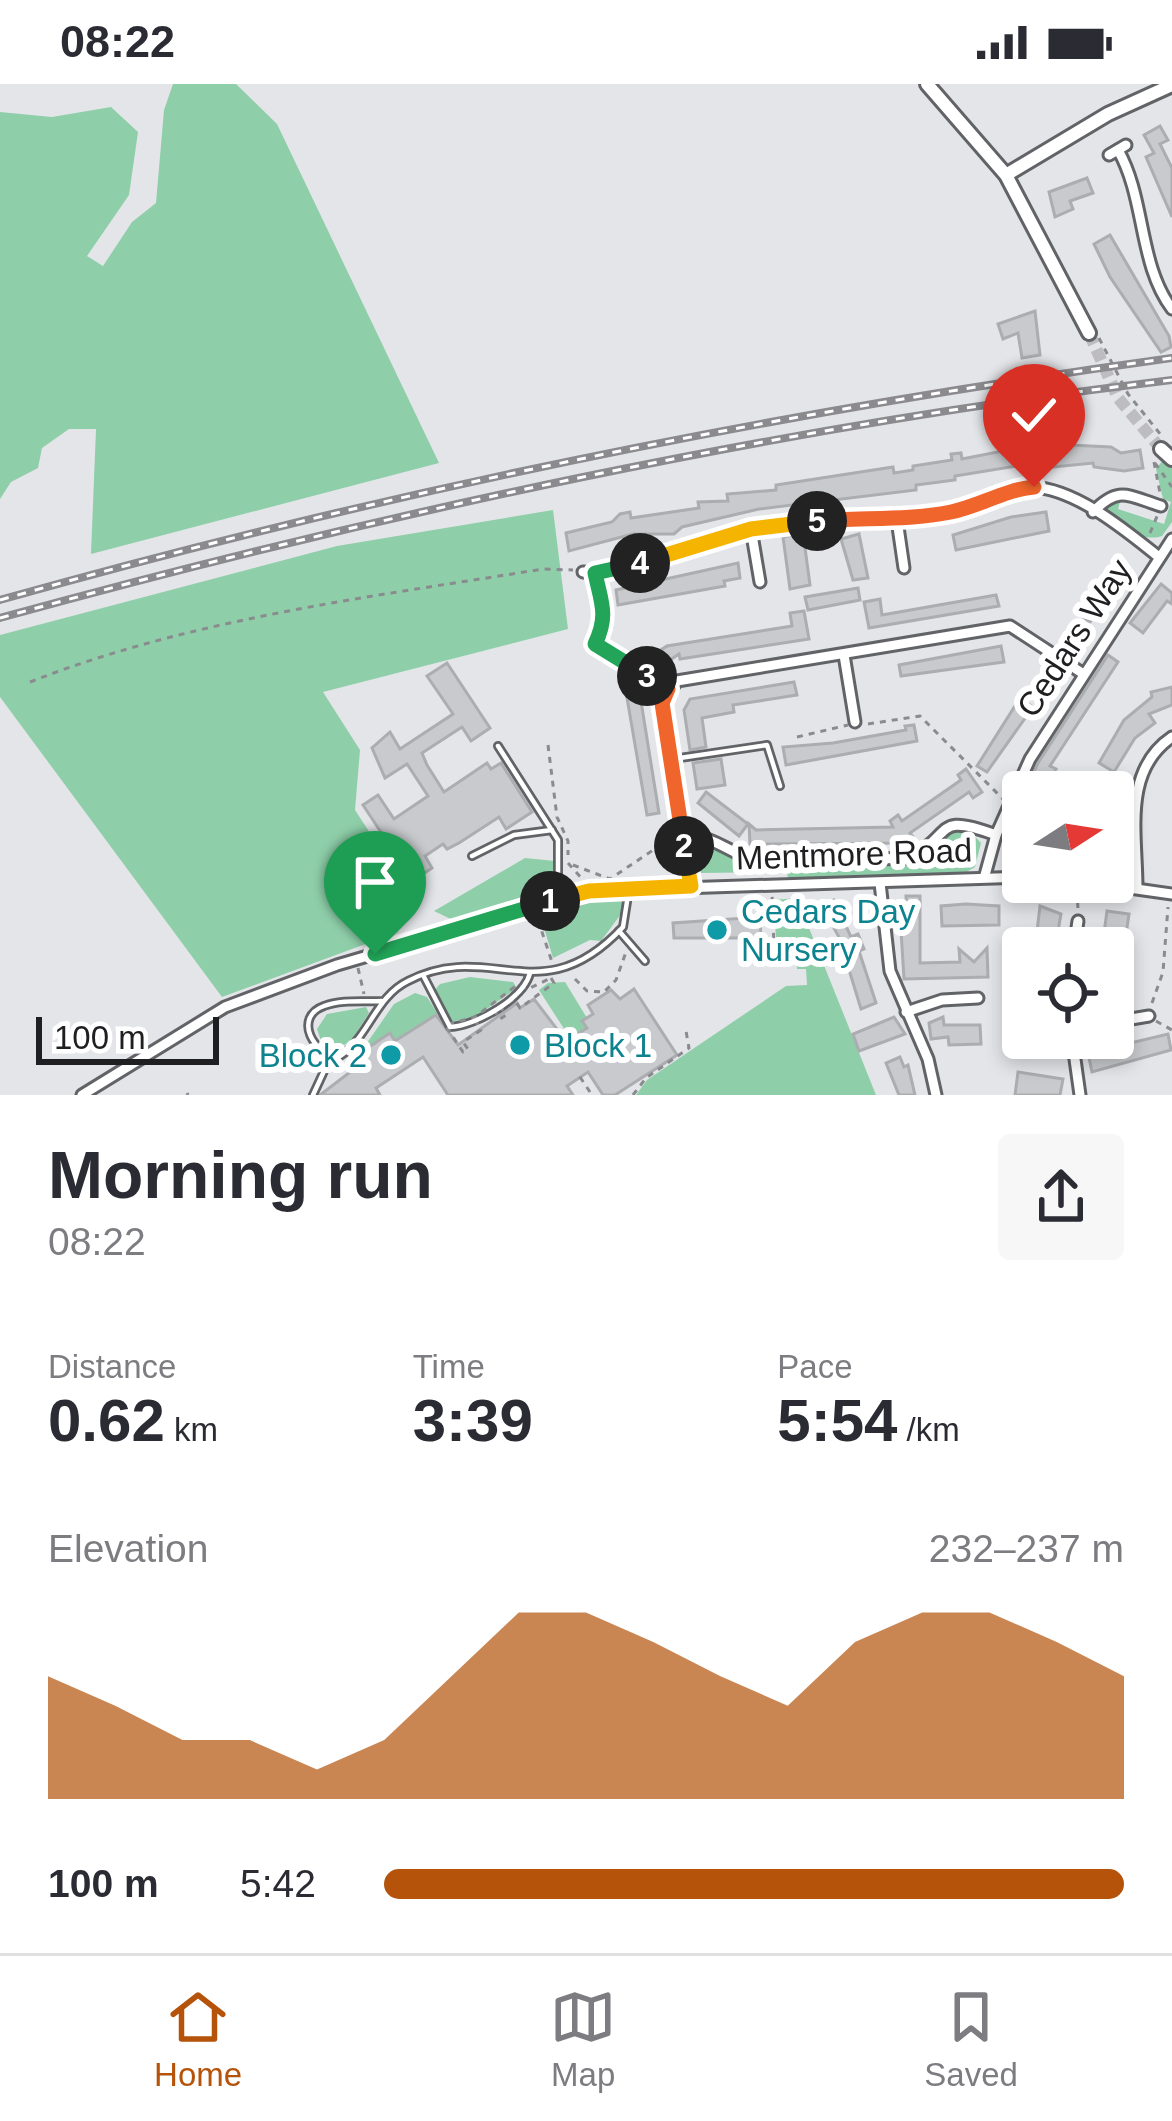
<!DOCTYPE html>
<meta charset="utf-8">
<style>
body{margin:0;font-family:Helvetica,sans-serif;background:#f7f7f7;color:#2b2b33;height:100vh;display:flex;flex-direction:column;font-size:45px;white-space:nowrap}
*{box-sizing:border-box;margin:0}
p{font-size:39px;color:#7c7c81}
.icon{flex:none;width:66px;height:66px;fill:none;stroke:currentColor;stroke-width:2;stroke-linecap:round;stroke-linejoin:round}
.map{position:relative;height:1011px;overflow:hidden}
.panel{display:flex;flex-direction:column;background:#fff;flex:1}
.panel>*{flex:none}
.needle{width:78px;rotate:78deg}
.tools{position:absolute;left:1002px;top:687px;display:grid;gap:24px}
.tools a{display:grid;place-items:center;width:132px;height:132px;border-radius:12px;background:#fff;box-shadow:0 6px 18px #0003;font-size:60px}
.scale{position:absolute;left:36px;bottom:30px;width:183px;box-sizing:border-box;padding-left:12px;border:6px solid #1f1f21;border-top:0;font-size:33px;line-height:42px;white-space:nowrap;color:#1f1f21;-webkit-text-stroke:9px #fff;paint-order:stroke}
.pin{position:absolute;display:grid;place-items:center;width:102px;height:102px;color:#fff;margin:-123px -51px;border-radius:50% 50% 50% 0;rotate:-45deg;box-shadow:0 0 12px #0007}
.pin .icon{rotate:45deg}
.km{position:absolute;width:60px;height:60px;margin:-30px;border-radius:50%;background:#222;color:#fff;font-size:33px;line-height:60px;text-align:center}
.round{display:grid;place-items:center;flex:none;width:126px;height:126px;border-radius:12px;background:#f7f7f7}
.headline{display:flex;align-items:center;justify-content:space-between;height:204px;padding:0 48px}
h1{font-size:66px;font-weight:700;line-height:90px}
.figures{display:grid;grid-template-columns:repeat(3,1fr);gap:18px;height:204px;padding:12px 48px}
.figures div{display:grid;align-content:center}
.figures b{font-size:60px;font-weight:700}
.figures small{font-size:33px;font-weight:400}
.figures p{font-size:33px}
.chart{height:336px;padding:24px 48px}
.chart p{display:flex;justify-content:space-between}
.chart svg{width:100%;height:216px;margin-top:12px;fill:#b45309;opacity:.7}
ul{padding:0 48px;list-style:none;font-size:39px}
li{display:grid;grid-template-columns:192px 144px 1fr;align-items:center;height:90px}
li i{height:30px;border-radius:15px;background:#b45309}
.status{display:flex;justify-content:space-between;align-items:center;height:84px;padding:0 60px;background:#fff;direction:ltr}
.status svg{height:33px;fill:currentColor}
.tabs{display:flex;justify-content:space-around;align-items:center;height:168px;border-top:3px solid #e1e1e2;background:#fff;font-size:33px;color:#7c7c81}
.tabs a{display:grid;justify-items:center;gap:6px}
.tabs .on{color:#b45309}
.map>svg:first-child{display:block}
.green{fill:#8ecfa9}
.building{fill:#c8cacd;stroke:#abadb0;stroke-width:3}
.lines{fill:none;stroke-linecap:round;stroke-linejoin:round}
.tertiary-tunnel{stroke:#bdbdc1;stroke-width:12;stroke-dasharray:12 6;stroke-linecap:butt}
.service-casing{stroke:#616366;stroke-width:10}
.minor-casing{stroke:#616366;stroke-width:15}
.tertiary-casing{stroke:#616366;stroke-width:18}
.path{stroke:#8a8b8e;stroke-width:3;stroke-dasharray:6 6;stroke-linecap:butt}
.service{stroke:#fff;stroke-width:4.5}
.minor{stroke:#fff;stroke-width:9}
.tertiary{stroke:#fff;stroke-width:12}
.rail-casing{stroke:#8b8b8f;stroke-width:8}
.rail{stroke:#fff;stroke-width:3;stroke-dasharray:9;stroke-linecap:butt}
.split-1-casing{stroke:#fff;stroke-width:24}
.split-2-casing{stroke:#fff;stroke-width:24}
.split-3-casing{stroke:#fff;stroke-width:24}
.split-4-casing{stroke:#fff;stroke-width:24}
.split-5-casing{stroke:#fff;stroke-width:24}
.split-6-casing{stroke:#fff;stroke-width:24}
.split-1{stroke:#22a559;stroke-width:15}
.split-2{stroke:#f5b400;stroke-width:15}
.split-3{stroke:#f0652b;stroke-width:15}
.split-4{stroke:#22a559;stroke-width:15}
.split-5{stroke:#f5b400;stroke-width:15}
.split-6{stroke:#f0652b;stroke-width:15}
.culture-dot{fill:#0f9aa8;stroke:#fff;stroke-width:4.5}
.labels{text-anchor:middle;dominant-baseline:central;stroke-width:12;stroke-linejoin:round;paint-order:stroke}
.street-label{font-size:33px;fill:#1f1f21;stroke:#fff}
.culture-label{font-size:33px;fill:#0d838f;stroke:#fff;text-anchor:start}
</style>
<div class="status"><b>08:22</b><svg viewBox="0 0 49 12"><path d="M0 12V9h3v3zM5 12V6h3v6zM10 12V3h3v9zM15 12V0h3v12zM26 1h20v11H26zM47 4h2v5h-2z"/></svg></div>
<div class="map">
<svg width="1172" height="1011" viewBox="0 0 1172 1011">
<rect width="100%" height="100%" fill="#e4e5e9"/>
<g class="green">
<path d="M173,0H236L277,40L439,379L91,470L96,345H69L42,364L38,384L11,398L0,415V28L52,33L111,23L138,48L129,111L87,172L103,182L132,138L156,119L164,26Z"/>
<path d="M1163,376L1172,384V438L1162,452C1143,459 1111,442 1104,424L1106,418L1121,414L1118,425L1164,440L1171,418L1163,415L1156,385Z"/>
<path d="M553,426L568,545L323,608L360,666L355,726L404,801L382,813L398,848L222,913L0,613V551L337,462Z"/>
<path d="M951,743L967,744L981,759L975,783L963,790L788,795L787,788L698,789L691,773L700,756L714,759L750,782L903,780L925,771Z"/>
<path d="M525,774L555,777L551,808L455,837L434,827Z"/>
<path d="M615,813L622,816L624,826L601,857L590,856L553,874L540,830Z"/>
<path d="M797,814L876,1011H636L647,996L786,902L807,901L806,885H797L796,874H777L774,816Z"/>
<path d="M470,893L513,898L517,904L475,933L451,938L433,908L440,900Z"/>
<path d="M565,898L587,934L583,937L587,944L570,954L539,906L548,899Z"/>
<path d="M415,909L427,913L438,930L395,957L390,950L360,969L394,920Z"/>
<path d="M366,923L369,929L351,957L337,965L321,957L317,945L327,930Z"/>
</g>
<g class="building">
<path d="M1160,42L1168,56L1160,60L1172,84V133L1146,73L1154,69L1144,51Z"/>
<path d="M1087,94L1093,109L1070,117L1073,125L1055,133L1049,108Z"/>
<path d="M1110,151L1169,252L1171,263L1161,268L1110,193L1094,160Z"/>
<path d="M1035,227L1040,271L1022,274L1018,249L1003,255L998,240Z"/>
<path d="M1039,360L1040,366L1070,361L1111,363L1121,369L1140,366L1143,384L1124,387L1094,383L1093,379L1043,384L1023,381L955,392V396L916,401V406L759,425L682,443L674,450H633L569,467L566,449L612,438L620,430L630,428L631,434L699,424L698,418L728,417L727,410L776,406V401L893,383L894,389L913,386V382L952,376L951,370L961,369L962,375Z"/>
<path d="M1046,428L1049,447L956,466L953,451L1011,433Z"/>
<path d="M803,449L810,501L790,505L783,453Z"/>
<path d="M859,450L868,494L853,496L841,455Z"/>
<path d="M738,479L740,494L724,497L725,502L618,521L616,506Z"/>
<path d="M1108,486L1119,493L1090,538L1079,530Z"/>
<path d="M1161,500L1172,509V520L1167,517L1143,549L1130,539Z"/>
<path d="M858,504L860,516L808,526L805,513Z"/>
<path d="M996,511L999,522L869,544L864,518L880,515L882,531Z"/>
<path d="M804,527L809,555L680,575L679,570L655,586L645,576L667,562L792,542L790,529Z"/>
<path d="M1001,562L1004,578L901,592L899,581Z"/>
<path d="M1108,571L1118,578L1050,682L1056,685L1045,708H1025L1038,679Z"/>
<path d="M447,579L490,644L471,657L462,643L422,669L427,681L444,708L487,679L491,685L501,679L532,728L506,745L499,733L459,759L447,765L443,760L425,772L432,784L408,800L384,766L390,762L363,721L378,711L394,735L428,712L407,680L385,694L372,664L390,648L400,665L453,630L427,592Z"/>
<path d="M794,598L797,611L733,621L734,628L702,634L706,663L690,666L684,626L690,615Z"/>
<path d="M1172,603V621L1149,630L1155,639L1135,654L1114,688L1099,679L1124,636L1152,613L1151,608Z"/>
<path d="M639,605L659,729L647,731L626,608Z"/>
<path d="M1020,614L1033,623L987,688L977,682Z"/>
<path d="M914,641L917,657L786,681L783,663L833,659L906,646L905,642Z"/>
<path d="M721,675L725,701L697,705L693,679Z"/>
<path d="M966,685L982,708L973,714L969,708L910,749L913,753L905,759L750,760L749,740L756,746L893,743L890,737L898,731L902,737L961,696L958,691Z"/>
<path d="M706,708L748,740L739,752L698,719Z"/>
<path d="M906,812H920V879L960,878L959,865L974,878L987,864L988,893L904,895L900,830H907Z"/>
<path d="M834,816L851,853L858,850L864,865L859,867L876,919L861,925L839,853L830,837L826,839L819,822Z"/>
<path d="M966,820L999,822V841L942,842L941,822Z"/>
<path d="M1040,822L1061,830L1055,864H1035Z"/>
<path d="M1107,827L1129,830L1122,878L1113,877V864H1102Z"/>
<path d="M760,833L761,854H674L673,839Z"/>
<path d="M634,905L677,971L615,1011H603L588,988L567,1002L573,1011H448L423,973L376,1004L380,1011H320L358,982L354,973L390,949L395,957L436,931L458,961L517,919L520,924L534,915L566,957L587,944L582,937L593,930L588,921L611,906L620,915Z"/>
<path d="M894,933L905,950L859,967L853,950Z"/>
<path d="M943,933L944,941H980L981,960L949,961L948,953L931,955L929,939Z"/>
<path d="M1168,950L1171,966L1092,988L1088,969Z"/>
<path d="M900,973L904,983L908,981L915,1011H899L886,979Z"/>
<path d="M1018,988L1063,995L1060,1011H1015Z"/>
</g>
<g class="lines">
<path class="tertiary-tunnel" d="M1089,249L1118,314L1161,365"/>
<defs>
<g id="service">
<path d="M595,560L667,605"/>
<path d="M498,662L558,756V815"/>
<path d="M673,675L767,661L780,702"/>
<path d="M472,772L514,751L552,746"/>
<path d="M619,847L645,877"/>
<path d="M423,891L450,943C476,942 524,914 530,889"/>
<path d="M382,917C365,918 341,915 324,922C293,933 313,972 340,972C369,953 375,913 408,897C491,854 541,931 623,843L629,805"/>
<path d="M313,1011L331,972"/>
</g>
<g id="minor">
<path d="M1118,66C1146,115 1138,180 1172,225"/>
<path d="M1109,71L1126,61"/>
<path d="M1093,428C1119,401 1128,412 1161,422"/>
<path d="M897,436L904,484"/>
<path d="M751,445L760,498"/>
<path d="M583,488C629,492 674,466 716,454C795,431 875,445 953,428C980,422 1003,402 1032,403C1077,405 1126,447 1159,473"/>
<path d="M844,571L855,638"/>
<path d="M683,751C716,750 734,775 767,779L908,774C955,752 932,727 996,751"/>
<path d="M985,791L996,751L1030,675L1172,455"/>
<path d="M1087,798L1172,810"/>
<path d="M880,799L890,887L928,975L936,1011"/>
<path d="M691,802L662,619L677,597L1010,542L1082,589"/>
<path d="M1137,804C1137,750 1122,687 1172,653"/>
<path d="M1074,864L1078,837"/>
<path d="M906,928L942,916L978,914"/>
<path d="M1113,938L1149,932"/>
<path d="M1072,954L1080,1011"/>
<path d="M82,1011L225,923L337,881L589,807L1023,793"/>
</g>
<g id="tertiary">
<path d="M927,0L1006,91L1089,249"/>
<path d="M1006,91L1108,30L1172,1"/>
<path d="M1161,365L1172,375"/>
</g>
</defs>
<use href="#service" class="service-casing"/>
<use href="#minor" class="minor-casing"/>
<use href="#tertiary" class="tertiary-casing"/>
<g class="path">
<path d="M1099,254L1128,310L1161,351"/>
<path d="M1154,378L1160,409"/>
<path d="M1155,379L1172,403"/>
<path d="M1150,449L1158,430"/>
<path d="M599,506L605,520L600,550"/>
<path d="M30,598C193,534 371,513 543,485L573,486"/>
<path d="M868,640L920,632L1003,715"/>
<path d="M797,653L848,641"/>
<path d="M548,661L557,733L568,757V771"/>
<path d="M568,779L585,798"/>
<path d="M573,781L610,795L674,752"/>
<path d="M1033,801L1077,805"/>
<path d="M1077,806L1078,826"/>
<path d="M538,836L552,878"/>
<path d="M765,876L774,863L772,810"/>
<path d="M358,884L364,910"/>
<path d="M551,894L554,899L520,924L514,915L501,924L506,931L500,935L494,926L476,938L481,946L463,958L468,965L463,968L445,941L475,933L517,901L528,905Z"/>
<path d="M575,895L587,907L604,908L616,896L626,868"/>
<path d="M1152,919L1163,888L1168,823"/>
<path d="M1156,937L1172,946"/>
<path d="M580,993L592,1011"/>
<path d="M187,1009L188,1011"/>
<path d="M633,1011L646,994L689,964L686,947"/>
</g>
<use href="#service" class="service"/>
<use href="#minor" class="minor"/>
<use href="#tertiary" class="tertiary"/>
<defs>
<g id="rail">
<path d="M0,516C383,408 778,328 1172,274"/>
<path d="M0,534C377,430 784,342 1172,296"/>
</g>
</defs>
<use href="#rail" class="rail-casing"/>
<use href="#rail" class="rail"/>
</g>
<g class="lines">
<defs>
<path id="split-1" d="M375,870L550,817"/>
<path id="split-2" d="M550,817L589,807L691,802L684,762"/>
<path id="split-3" d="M647,592L668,605L662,619L684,762"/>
<path id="split-4" d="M640,479L595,489C601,518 609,531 595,560L647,592"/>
<path id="split-5" d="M640,479L751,445L817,437"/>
<path id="split-6" d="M817,437C863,433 906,437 951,428C980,422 1004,406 1034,403"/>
</defs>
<use href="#split-1" class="split-1-casing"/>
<use href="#split-2" class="split-2-casing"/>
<use href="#split-3" class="split-3-casing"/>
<use href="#split-4" class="split-4-casing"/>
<use href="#split-5" class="split-5-casing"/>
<use href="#split-6" class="split-6-casing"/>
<use href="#split-1" class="split-1"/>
<use href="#split-2" class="split-2"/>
<use href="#split-3" class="split-3"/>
<use href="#split-4" class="split-4"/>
<use href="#split-5" class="split-5"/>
<use href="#split-6" class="split-6"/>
</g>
<g class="culture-dot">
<circle cx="717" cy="846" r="12"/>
<circle cx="520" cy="961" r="12"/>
<circle cx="391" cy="971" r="12"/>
</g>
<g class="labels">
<g class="street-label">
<text transform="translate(1074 554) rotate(-57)">Cedars Way</text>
<text transform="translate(854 770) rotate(-2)">Mentmore Road</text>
</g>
<g class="culture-label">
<text x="741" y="827">Cedars Day<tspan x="741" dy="38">Nursery</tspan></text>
<text x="544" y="961">Block 1</text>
<text x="367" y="971" text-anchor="end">Block 2</text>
</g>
</g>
</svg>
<div class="tools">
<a><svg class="needle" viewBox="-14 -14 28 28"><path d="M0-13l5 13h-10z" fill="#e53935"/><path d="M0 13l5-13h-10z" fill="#7c7c81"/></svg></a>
<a><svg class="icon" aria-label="locate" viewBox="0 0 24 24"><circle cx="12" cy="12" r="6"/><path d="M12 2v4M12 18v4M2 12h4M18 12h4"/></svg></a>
</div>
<div class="scale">100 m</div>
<div class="pin" style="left:375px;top:870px;background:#1e9e55"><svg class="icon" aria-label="arrive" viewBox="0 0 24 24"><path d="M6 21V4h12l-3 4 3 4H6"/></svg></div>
<div class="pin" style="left:1034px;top:403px;background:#d93025"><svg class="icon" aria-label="check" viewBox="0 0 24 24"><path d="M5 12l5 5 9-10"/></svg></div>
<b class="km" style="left:550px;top:817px">1</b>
<b class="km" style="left:684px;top:762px">2</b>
<b class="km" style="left:647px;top:592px">3</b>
<b class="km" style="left:640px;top:479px">4</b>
<b class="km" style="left:817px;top:437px">5</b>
</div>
<section class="panel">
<div class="headline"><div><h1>Morning run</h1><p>08:22</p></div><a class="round"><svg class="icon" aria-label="share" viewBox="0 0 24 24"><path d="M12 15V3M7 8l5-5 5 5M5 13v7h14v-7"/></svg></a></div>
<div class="figures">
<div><p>Distance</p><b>0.62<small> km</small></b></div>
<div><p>Time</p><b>3:39</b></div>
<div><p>Pace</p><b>5:54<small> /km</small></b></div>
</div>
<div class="chart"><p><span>Elevation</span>232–237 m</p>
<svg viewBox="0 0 160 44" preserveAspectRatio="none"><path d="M0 44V19L10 25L20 32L30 32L40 38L50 32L60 19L70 6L80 6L90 12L100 19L110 25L120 12L130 6L140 6L150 12L160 19V44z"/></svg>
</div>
<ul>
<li><b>100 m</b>5:42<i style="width:100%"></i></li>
</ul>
</section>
<nav class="tabs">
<a class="on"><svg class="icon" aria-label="home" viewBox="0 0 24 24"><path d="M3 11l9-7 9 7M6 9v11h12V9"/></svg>Home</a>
<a><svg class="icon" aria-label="map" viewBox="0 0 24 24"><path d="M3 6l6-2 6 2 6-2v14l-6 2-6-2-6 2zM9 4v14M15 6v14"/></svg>Map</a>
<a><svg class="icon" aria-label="saved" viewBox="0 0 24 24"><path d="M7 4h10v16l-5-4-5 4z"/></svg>Saved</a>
</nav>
